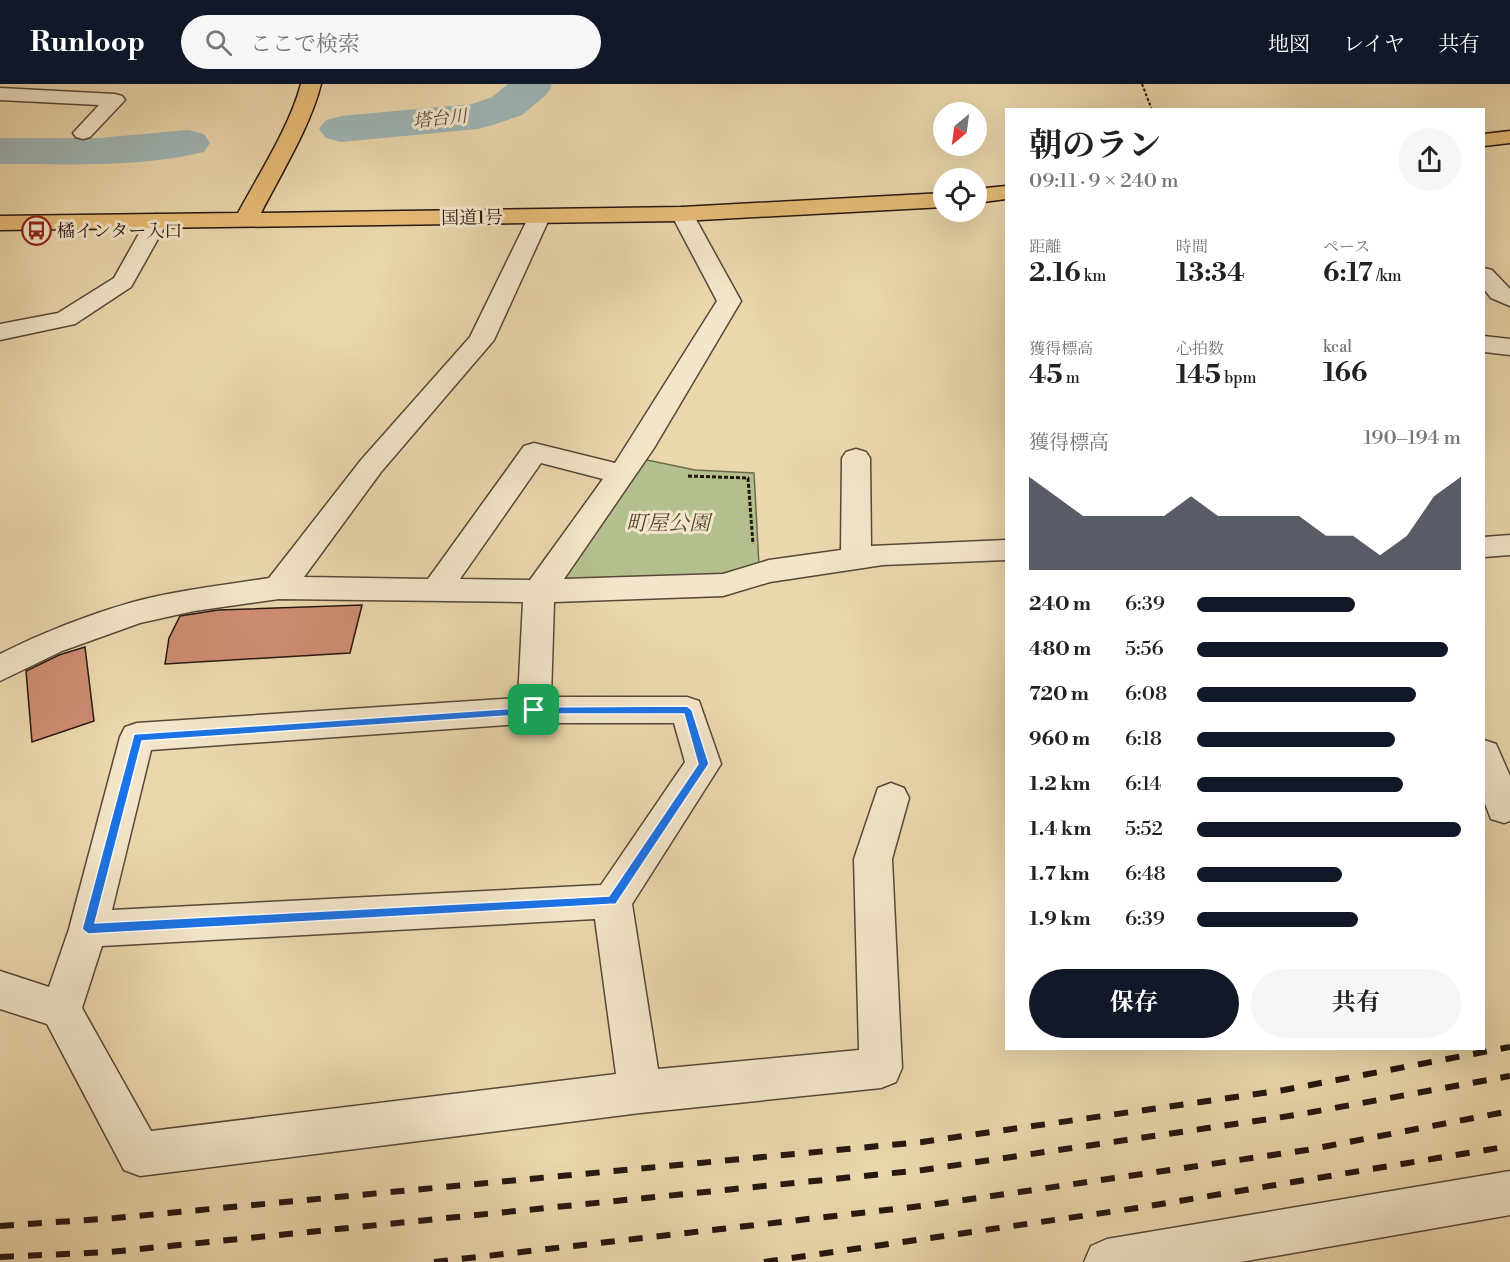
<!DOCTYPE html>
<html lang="ja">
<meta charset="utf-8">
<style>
body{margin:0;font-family:"Libre Bodoni","Noto Serif JP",serif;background:#f6f6f6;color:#222;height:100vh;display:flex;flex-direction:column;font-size:22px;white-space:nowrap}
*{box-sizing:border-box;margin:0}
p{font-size:20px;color:#767676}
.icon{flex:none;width:33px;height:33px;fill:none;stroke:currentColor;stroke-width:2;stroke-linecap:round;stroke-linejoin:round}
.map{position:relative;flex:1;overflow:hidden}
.panel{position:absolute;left:1005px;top:24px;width:480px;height:942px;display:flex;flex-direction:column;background:#fff;border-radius:0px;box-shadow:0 6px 24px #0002}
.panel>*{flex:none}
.needle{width:39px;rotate:209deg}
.controls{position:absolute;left:933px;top:18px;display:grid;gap:12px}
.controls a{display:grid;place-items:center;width:54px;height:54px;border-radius:50%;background:#fff;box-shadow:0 6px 24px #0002;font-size:30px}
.pin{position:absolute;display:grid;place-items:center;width:51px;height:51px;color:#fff;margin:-26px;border-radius:12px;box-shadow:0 3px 9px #0006}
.round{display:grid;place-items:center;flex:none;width:63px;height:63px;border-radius:32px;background:#f6f6f6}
.overview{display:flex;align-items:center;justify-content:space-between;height:102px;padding:0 24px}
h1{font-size:33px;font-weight:700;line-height:45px}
.figures{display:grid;grid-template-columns:repeat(3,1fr);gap:9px;height:102px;padding:6px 24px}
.figures div{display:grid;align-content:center}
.figures b{font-size:26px;font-weight:700}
.figures small{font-size:16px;font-weight:400}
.figures p{font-size:16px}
.chart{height:168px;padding:12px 24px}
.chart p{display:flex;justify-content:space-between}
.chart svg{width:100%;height:108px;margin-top:6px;fill:#111827;opacity:.7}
.action{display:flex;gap:12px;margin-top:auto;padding:12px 24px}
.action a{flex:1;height:69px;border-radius:36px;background:#111827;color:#fff;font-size:24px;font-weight:700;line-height:69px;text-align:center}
.action a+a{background:#f6f6f6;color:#222}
ul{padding:0 24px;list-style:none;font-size:20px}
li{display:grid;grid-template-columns:96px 72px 1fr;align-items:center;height:45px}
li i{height:15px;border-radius:8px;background:#111827}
header{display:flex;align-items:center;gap:36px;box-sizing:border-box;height:84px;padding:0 30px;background:#111827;color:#fff}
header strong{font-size:28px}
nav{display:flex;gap:33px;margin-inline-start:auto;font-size:21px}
.search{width:420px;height:54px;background:#f6f6f6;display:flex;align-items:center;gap:15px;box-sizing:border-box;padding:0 21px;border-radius:33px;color:#767676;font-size:22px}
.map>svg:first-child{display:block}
.green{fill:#b3bf8c;stroke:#6d6b4e;stroke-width:1.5}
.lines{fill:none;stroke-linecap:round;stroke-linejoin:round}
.river{fill:#9eb6b6;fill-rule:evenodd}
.building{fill:#ce8c72;stroke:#271711;stroke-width:1.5}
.minor-casing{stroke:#584738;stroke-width:3}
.highway-casing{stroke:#271711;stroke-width:3}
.path-far1{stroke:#271711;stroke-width:2;stroke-dasharray:3 2;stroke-linecap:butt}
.path{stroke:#271711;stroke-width:3;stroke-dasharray:4 2;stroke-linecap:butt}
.minor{fill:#f2e5c9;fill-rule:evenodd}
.highway{fill:#e6bc76;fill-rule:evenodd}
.rail{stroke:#271711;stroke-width:6;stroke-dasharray:14 14;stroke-linecap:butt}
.route{fill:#1a73e8;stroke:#fff;stroke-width:1.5;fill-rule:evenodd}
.labels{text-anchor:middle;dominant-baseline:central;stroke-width:6;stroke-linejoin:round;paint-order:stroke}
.far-water-label{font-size:18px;font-style:italic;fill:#514f4b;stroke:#f2e5c9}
.far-street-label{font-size:18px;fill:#271711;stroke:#f2e5c9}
.far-poi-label{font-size:18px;fill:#271711;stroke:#f2e5c9;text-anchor:start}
.park-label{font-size:21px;font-style:italic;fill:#514936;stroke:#f2e5c9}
</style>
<header>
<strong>Runloop</strong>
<div class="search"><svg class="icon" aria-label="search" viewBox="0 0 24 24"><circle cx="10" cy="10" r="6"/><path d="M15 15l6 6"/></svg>ここで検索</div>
<nav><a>地図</a><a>レイヤ</a><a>共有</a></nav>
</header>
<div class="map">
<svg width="1510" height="1178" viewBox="0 0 1510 1178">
<rect width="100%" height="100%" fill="#ebd7ac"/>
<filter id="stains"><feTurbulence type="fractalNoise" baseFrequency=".00333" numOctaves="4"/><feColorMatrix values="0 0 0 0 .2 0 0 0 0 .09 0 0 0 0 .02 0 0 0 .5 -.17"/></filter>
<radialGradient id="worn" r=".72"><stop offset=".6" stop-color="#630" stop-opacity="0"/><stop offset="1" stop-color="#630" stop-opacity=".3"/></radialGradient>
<path class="green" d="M642,375L695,386L754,389L759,481L738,493L559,498Z"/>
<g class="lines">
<g class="river">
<path d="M508,0H550L552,2L546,11L522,31L493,41L478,45L341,58L326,54L319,45L326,36L341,32L472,20L492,13Z"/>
<path d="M188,46L204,50L210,59L204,68C139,84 66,80 0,80V54H99Z"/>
</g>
</g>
<g class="building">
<path d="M362,521L350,569L165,580L169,554L180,532L218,526Z"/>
<path d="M85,563L94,637L32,658L26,587L59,571Z"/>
</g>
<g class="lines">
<defs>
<g id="minor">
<path d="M0,4L115,10L122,12L125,16L90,53L83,55L76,53L73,49L99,21L0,16Z"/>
<path d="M682,123L690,125L693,130L741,217L654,364L564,495L723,490L769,476L841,466L842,374L846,368L856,365L866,368L870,374L871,462L1006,456V476L883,481L770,498L723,512L554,518L551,613H687L699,617L721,680L632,820L658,985L859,966L854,775L878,704L891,699L904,704L909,714L892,775L902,984L896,998L881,1004L640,1029L140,1092L124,1086L47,940L0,925V887L49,903L69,845L120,653L125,643L137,639L518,614L523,518L279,515L194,527L140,539L62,567L0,597V570C42,549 87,531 133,518C178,506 224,501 269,494L361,376L470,253L531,128L539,126L547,128L550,133L494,256L381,388L304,493L428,495L524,362L534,359L615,379L717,217L671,130L674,125ZM541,379L603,395L530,496L460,495ZM534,639H674L685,678L601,801L112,826L151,666ZM595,835L616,990L151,1047L82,924L102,862Z"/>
<path d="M157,130L165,132L168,137L131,203L75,240L0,256V240L58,229L114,194L146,137L149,132Z"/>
<path d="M1484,184L1492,186L1510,205V222L1491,214L1484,205Z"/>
<path d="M1484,252L1510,255V271L1484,268Z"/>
<path d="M1510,451V471L1484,473V453Z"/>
<path d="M1484,656L1496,660L1510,692V737L1504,739L1491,735L1484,717Z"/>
<path d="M1510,1087V1131L1241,1178H1084L1091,1162L1107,1155Z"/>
</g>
<g id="highway">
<path d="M301,0H321C311,41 281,90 261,129L682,123L944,109V123L682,137L0,146V132L238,129C259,90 290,42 301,0Z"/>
<path d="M1510,47V59L1484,62V50Z"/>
<path d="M1006,102V115L976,119V105Z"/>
</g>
</defs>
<use href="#minor" class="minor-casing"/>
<use href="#highway" class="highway-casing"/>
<path class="path-far1" d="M1142,0L1152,26"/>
<path class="path" d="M688,392L748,394L753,460"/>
<use href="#minor" class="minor"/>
<use href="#highway" class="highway"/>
<g class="rail">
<path d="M0,1142L115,1134L922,1058L1284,1006L1510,963"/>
<path d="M0,1173L110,1168L923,1086L1296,1031L1510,992"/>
<path d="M434,1178L930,1121L1307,1066L1510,1027"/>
<path d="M764,1178L1137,1124L1510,1062"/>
</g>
</g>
<path class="route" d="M687,622L692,626L709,680L616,820L88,850L82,845L134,650L534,623ZM534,630H684L698,680L609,812L95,839L142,657Z"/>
<defs>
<symbol id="bus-ring" viewBox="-11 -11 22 22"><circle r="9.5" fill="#f2e5c9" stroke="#8f2418" stroke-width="1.5"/><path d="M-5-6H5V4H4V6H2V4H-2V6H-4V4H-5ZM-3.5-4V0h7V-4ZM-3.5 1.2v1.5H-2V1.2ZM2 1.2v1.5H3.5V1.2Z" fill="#8f2418"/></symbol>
</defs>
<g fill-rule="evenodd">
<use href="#bus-ring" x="20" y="130" width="33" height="33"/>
</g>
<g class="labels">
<g class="far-water-label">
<text transform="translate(440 35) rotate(-6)">塔台川</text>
</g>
<g class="far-street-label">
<text transform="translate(472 134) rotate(-1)">国道1号</text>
</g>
<g class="far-poi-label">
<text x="57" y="147">橘インター入口</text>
</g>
<g class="park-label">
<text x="668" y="440">町屋公園</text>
</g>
</g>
<rect width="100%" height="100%" filter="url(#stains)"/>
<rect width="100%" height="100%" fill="url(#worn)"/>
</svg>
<div class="controls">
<a><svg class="needle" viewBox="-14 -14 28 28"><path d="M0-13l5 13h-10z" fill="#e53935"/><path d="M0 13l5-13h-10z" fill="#767676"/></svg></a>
<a><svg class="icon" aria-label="locate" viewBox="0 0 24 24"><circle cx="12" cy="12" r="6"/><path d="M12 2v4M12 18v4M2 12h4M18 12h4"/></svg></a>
</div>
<div class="pin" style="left:534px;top:626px;background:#1e9e55"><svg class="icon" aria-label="arrive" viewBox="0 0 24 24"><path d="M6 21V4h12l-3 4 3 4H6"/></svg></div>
<section class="panel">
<div class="overview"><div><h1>朝のラン</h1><p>09:11 · 9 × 240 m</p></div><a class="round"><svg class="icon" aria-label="share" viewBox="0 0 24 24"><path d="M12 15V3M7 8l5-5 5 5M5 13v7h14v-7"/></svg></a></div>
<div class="figures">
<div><p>距離</p><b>2.16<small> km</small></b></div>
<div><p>時間</p><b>13:34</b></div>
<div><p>ペース</p><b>6:17<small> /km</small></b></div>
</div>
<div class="figures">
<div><p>獲得標高</p><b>45<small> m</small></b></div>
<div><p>心拍数</p><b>145<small> bpm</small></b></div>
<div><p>kcal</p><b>166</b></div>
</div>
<div class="chart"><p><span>獲得標高</span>190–194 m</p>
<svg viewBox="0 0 160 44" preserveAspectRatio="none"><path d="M0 44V6L10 14L20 22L30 22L40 22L50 22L60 14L70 22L80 22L90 22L100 22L110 30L120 30L130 38L140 30L150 14L160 6V44z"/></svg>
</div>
<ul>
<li><b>240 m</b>6:39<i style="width:60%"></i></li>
<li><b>480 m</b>5:56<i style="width:95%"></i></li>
<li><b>720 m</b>6:08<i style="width:83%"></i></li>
<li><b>960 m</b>6:18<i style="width:75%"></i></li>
<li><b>1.2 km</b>6:14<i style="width:78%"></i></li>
<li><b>1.4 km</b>5:52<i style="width:100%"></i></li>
<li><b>1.7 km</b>6:48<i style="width:55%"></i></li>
<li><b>1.9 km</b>6:39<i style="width:61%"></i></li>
</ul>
<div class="action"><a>保存</a><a>共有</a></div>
</section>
</div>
